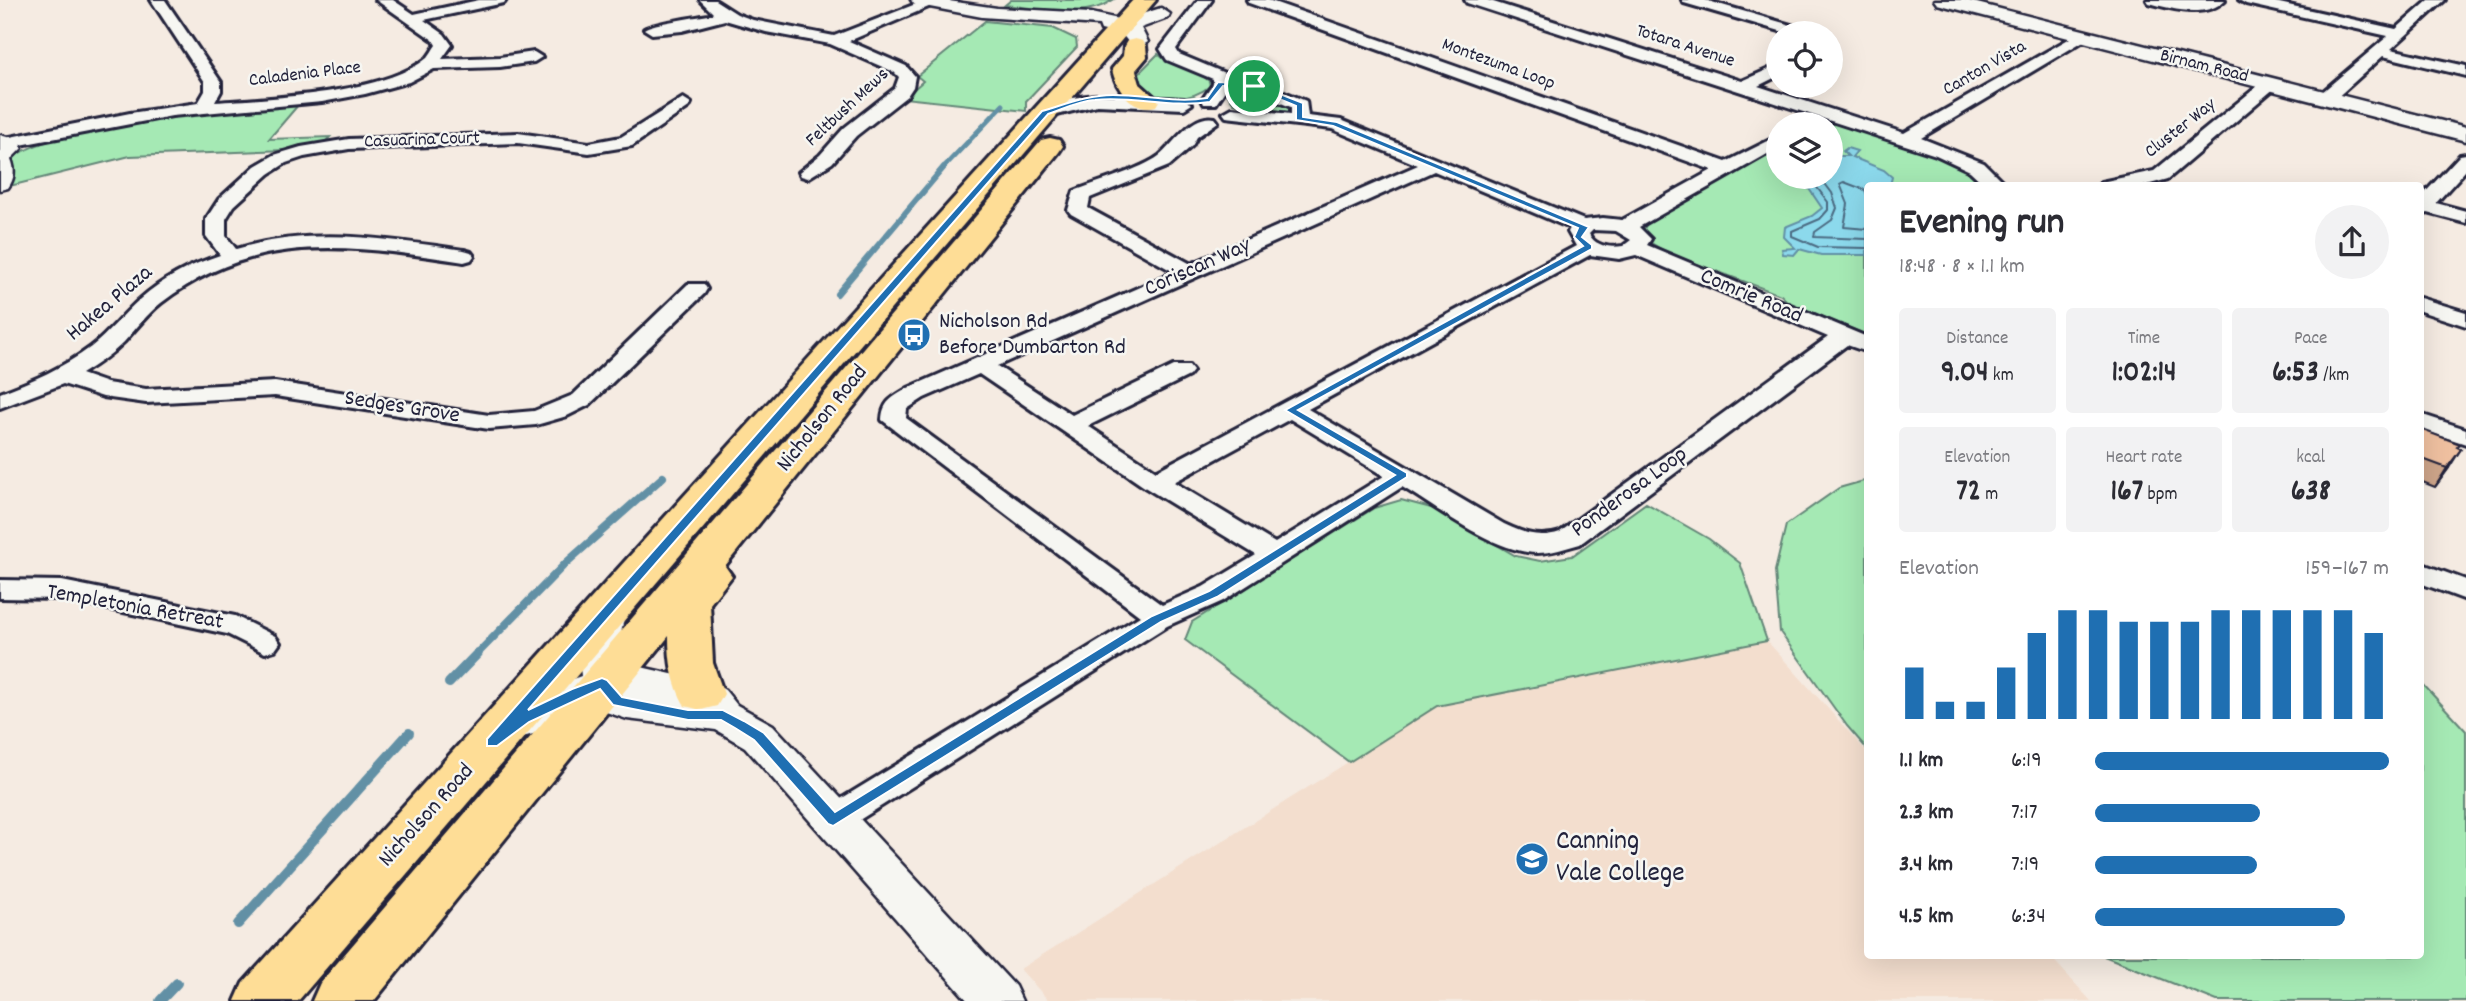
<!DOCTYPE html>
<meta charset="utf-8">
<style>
body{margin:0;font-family:Dekko,sans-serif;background:#f2f2f3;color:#2b2b33;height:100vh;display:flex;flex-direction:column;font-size:26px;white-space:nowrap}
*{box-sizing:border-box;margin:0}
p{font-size:23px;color:#7c7c81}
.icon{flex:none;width:38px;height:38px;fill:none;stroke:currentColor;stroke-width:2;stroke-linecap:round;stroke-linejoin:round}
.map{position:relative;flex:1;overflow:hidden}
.side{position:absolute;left:1864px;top:182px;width:560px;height:777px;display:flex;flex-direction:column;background:#fff;border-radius:7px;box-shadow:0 7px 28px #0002}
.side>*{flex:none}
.tools{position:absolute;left:1766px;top:21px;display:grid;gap:14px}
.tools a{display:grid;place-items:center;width:77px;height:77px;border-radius:50%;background:#fff;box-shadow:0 7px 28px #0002;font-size:35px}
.pin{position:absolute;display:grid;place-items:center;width:60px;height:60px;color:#fff;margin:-30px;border:4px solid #fff;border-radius:50%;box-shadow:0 2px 7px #0007}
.round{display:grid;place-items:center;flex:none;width:74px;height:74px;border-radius:37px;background:#f2f2f3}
.head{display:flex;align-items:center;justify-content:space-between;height:119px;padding:0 35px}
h1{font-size:38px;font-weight:800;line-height:52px}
.stats{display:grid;grid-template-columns:repeat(3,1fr);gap:10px;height:119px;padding:7px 35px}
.stats div{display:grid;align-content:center;border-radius:7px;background:#f2f2f3;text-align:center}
.stats b{font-size:30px;font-weight:800}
.stats small{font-size:19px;font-weight:400}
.stats p{font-size:19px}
.chart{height:196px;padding:14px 35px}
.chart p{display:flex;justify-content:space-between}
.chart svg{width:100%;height:126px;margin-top:7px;stroke:#1f6fb2;stroke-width:6}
ul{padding:0 35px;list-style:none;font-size:23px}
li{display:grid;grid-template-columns:112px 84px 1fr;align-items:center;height:52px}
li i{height:18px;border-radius:9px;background:#1f6fb2}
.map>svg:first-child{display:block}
.built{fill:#f3dece}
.green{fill:#a5e9b4;stroke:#648678;stroke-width:2}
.water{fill:#8cd9ec;stroke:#6290a5;stroke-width:2}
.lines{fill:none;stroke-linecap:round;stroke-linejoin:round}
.shore{stroke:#4c6b82;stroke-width:2}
.stream-far3{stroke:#6290a5;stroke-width:5}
.stream-far2{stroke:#6290a5;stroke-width:6}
.stream-far1{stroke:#6290a5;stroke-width:8}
.stream{stroke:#6290a5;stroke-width:10}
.minor-casing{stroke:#22223b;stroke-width:6}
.tertiary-casing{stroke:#22223b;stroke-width:5}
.primary-casing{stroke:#22223b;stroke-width:6}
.minor{fill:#f6f6f2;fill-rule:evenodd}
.tertiary{fill:#f6f6f2;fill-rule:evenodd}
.primary{fill:#fedd96;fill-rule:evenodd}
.wall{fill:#cea58a;stroke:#22223b;stroke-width:2}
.shaded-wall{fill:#a78670;stroke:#22223b;stroke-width:2}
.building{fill:#efc0a0;stroke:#22223b;stroke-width:2}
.route{fill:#1f6fb2;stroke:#fff;stroke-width:2;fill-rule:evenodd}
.labels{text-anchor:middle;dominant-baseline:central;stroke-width:5;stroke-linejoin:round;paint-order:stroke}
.far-street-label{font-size:19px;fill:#22223b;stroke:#f6f6f2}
.street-label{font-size:23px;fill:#22223b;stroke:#f6f6f2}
.poi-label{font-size:23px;fill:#22223b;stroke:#f6f6f2;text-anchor:start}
.near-poi-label{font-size:28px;fill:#22223b;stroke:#f6f6f2;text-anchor:start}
</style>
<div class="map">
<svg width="2466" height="1001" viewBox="0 0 2466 1001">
<rect width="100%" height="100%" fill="#f5ebe2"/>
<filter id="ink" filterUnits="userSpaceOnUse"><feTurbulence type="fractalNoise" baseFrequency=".0143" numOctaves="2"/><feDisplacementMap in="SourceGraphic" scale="14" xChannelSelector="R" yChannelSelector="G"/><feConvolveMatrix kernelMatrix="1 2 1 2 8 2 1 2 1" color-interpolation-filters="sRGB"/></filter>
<g filter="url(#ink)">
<path class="built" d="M1767,641L1867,752V956H2050L2091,1001H1049L1020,969L1437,706Z"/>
<g class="green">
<path d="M1011,0H1113C1084,20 1038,8 1005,5Z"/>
<path d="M985,21L1053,28L1076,39L1077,47L1026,101V111L904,98L923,81L917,76Z"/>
<path d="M1158,54C1172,68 1195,66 1209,81L1210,86C1190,102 1163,101 1141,91L1134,78Z"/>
<path d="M1241,89L1250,90L1292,107V113L1234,103L1228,95L1229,92Z"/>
<path d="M299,104L269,139L330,137L324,143L287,150L130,156L6,187L8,160C30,145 54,139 79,133C151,115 225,110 299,104Z"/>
<path d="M1826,124H1844L1956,160L1991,185L1867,186V335L1789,303L1781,295L1670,254L1651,243L1642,233L1648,221L1664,211L1778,149V177H1830V124Z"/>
<path d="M1867,480V749L1847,726L1780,632L1775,571L1786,525L1839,488Z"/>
<path d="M1401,500L1435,509L1516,556L1540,561L1572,556L1646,503L1709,539L1740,563L1767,641L1437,706L1349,762L1185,640L1192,622L1374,508Z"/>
<path d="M2420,681L2466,731V1001H2217L2104,956H2420Z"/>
</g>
<path class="water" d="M1847,148L1857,151L1852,157L1884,170L1892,177L1890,185L1867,186V255H1821L1799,249L1794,255L1783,254L1782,249L1795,248L1784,237L1785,227L1812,216L1822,208L1801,177H1830L1831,156H1848L1843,151Z"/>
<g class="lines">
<g class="shore">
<path d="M1809,177L1828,202V210L1820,219L1792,231V236L1818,247L1867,248"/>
<path d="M1820,177L1832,193L1837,208L1832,220L1815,232L1814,237L1867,239"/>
<path d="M1867,195L1865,190L1844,182L1840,184L1848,204L1844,227L1867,229"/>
</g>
<path class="stream-far3" d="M942,169L1003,105"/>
<path class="stream-far2" d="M837,294L944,167"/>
<path class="stream-far1" d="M476,655L566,563L663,477"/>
<g class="stream">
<path d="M449,683L478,653"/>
<path d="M238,924L409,733"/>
<path d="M160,1001L177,983"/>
</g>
<defs>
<g id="minor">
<path d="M151,0H165L221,82V91L215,102C272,98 383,94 427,58C430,55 433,49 436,45L433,40L376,0H393L414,14L479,0H506L504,3L424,20L444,34L452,45L442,59L500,57L534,52L542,57L534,62L500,67L434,69L409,82L365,94L322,102L172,116L5,148L0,147V139L130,113L198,103L205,91V82Z"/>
<path d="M700,0H715L737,14L753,20L834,36L926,0H936L938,3L849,41L906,66L915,76L913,87L907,96L856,136L832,163L808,178L801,176L799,172L820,155L844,128L895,88L899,77L894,72L830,44L766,32L725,20L682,31L652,34L644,29C651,23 700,17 714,14Z"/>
<path d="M1198,0H1212L1176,49L1179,54L1227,74L1229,80L1260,82L1306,101L1308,116L1341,120L1584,220L1603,218L1622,220L1712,170L1249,3L1247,0H1268L1726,162L1778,136V148L1639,227L1651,239L1647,245L1867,337V352L1847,345L1580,544C1566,548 1552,553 1537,553C1494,552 1439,509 1402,487L1223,601L1167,626L845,829L833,833L821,829L816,820L821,811L1140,616L882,420C883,401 892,398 908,388L1174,272L1071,214L1068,210L1074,191C1097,182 1142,169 1159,156C1175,143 1192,113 1215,118L1218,122L1197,137L1192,146L1169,166L1090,198L1088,208L1191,264L1418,165L1332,129L1226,117L1223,113L1232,108L1291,114V107L1251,91L1226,89L1216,104H1204L1202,100L1213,84V79L1167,60L1160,49ZM1434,171L1570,228L1568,232L1576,246L1156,471L1088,426L1189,376L1193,371L1189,366H1173L1072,415L997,366ZM1593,230L1616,231L1631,240L1623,246C1609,248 1595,246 1589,234ZM1590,255L1619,259L1636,255L1828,337L1560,532C1539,539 1523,533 1504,524L1308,409ZM979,374L1146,488L1256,555L1203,587L1162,605L906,418L907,409L924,398ZM1290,419L1384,476L1275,543L1174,482Z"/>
<path d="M1465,0H1487L1742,81L1778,65V76L1758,86L1904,133L2079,33L2084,31L2092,36L1921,138L1984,163L2007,186H1986L1970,171L1936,155L1467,3Z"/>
<path d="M1682,0H1705L1808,30L1811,33H1787L1684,3Z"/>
<path d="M2147,0H2225C2206,19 2172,9 2149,3Z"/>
<path d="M2239,0H2266L2396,29L2429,0H2445L2391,49L2466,66V76L2383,56L2333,101H2321L2319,97L2321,93L2388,36L2246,4Z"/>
<path d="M2270,79L2278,84L2276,87L2168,179L2143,186H2099L2101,182L2154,171L2264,81Z"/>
<path d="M1097,95L1184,99L1192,104L1184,109L1097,105L1045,118L1036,113C1049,99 1079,97 1097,95Z"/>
<path d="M683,98L691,103L689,107L632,146L589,153L518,143L349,149L304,157L286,163L269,174L234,206L226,219V236L236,249C313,226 387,239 464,250L471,252L474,256L471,260L464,262C354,246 257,229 161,303C147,314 136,329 124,342C111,355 96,365 81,374L107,383L146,389L275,382L489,415L534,411L573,395L688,284H704L707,289L704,294L589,405L567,416L536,425L489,429L275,396L146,403L103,397L63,384L0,408V393C32,381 63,368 91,347C109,333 123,314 140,299C162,279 192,264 220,255L206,236V219L219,199L255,166L274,155L301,147L349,139L518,133L589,143L621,137Z"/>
<path d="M2466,154V170L2436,203L2466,211V223L2428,213L2420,216V198L2460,155Z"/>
<path d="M2420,298L2466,312V326L2420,311Z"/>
<path d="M2420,414L2466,429V444L2420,429Z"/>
<path d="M2420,563L2466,580V600L2420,583Z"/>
<path d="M0,580L62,581L235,616L275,636L280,643L275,650L265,653L227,634L133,614L62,599L0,598Z"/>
</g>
<g id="tertiary">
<path d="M911,0H942L997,8L1091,13L1123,20L1161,8L1170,14L1168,18L1141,28L1148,42L1138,48L1131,46C1119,28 1120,35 1101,30L1099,25L982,17L914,4Z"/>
<path d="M1934,0H1965L2466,127V141L1937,4Z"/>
<path d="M0,135L18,140L22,148L11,159C15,169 15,179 8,188L0,190Z"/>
<path d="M607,601L620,604L625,613L618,648L619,668L641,667L715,684L725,690L737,705L773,725L1015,986L1022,1001H968L745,747L716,730L627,719L606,712L593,701C565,714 532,746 500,736L494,726C506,705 558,684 581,676C578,652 581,625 594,604Z"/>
</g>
<g id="primary">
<path d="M1133,0H1156L298,1001H235L243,983Z"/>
<path d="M1135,39L1143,41L1146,46L1147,57L1136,70L1140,84L1159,101L1156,106C1133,112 1116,90 1112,69L1123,56L1124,46L1127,41Z"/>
<path d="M1050,138L1059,140L1063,146L1059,152L725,566L732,576L710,604L713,663L724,694L717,706L701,710L685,706C672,683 669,661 669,636L374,1001H312L320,983L1041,140Z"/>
</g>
</defs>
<use href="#minor" class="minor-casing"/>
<use href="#tertiary" class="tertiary-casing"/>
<use href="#primary" class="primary-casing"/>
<use href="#minor" class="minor"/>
<use href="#tertiary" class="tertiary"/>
<use href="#primary" class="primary"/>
</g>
<path class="wall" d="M2420,429L2449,468L2435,487L2420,481Z"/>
<path class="shaded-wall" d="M2461,449L2449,468L2435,487L2447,468Z"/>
<path class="building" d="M2420,429L2460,444L2457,447L2461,449L2447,468L2420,458Z"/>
</g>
<path class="route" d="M1218,82L1254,84L1303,103V117L1337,122L1589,227L1582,237L1592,245V249L1298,410L1407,473V477L1217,597L1161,622L833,826L828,824L754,740L735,728L721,720H688L613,705L600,689L529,722L497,746H487V739L1042,111C1066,104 1088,95 1113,95C1145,95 1175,103 1207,98ZM1223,86L1253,88L1296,106V120L1333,126L1578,228L1574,237L1583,246L1285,410L1395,475L1209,591L1152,616L835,812L764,733L744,721L723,710H688L622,697L607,680L602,678L572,689L528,710L1048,114C1063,109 1079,101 1095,100C1134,96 1170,108 1210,102Z"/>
<defs>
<symbol id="bus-disc" viewBox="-11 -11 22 22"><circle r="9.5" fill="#1f6fb2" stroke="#f6f6f2"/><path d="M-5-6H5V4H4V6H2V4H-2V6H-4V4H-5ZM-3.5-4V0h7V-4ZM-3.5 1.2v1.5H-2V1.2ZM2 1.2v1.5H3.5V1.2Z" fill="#fff"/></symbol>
<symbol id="school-disc" viewBox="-11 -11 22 22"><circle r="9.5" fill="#1f6fb2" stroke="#f6f6f2"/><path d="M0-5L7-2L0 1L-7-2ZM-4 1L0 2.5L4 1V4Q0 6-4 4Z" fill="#fff"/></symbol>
</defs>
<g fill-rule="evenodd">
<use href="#bus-disc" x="895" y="316" width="38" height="38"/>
<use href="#school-disc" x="1513" y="840" width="38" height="38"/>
</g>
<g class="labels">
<g class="far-street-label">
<text transform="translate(1685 47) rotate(18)">Totara Avenue</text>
<text transform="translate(1498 65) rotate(20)">Montezuma Loop</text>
<text transform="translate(2204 67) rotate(14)">Birnam Road</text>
<text transform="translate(1985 69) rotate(-30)">Canton Vista</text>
<text transform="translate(305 75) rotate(-7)">Caladenia Place</text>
<text transform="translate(848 108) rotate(-43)">Feltbush Mews</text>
<text transform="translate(2181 129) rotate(-38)">Cluster Way</text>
<text transform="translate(422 141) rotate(-2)">Casuarina Court</text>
</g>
<g class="street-label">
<text transform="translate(1198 268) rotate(-24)">Coriscan Way</text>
<text transform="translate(1751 297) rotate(23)">Comrie Road</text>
<text transform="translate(110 304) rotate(-40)">Hakea Plaza</text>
<text transform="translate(402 408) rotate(9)">Sedges Grove</text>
<text transform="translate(823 419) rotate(-51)">Nicholson Road</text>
<text transform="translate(1630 493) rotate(-36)">Ponderosa Loop</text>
<text transform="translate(135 608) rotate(10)">Templetonia Retreat</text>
<text transform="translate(427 816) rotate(-48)">Nicholson Road</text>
</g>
<g class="poi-label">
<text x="939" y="322">Nicholson Rd<tspan x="939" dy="26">Before Dumbarton Rd</tspan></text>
</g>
<g class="near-poi-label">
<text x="1556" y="843">Canning<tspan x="1556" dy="32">Vale College</tspan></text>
</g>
</g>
</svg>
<div class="tools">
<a><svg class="icon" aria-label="locate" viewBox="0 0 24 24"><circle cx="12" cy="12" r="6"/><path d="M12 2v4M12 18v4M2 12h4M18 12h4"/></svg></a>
<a><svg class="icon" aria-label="layers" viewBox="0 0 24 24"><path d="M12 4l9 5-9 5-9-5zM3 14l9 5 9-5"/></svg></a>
</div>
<div class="pin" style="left:1254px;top:86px;background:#1e9e55"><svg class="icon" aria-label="arrive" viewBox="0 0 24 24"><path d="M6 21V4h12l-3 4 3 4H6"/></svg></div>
<section class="side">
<div class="head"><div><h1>Evening run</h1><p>18:48 · 8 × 1.1 km</p></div><a class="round"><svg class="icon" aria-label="share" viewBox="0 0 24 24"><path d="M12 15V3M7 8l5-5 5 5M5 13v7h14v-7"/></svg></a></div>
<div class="stats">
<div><p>Distance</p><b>9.04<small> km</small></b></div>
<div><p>Time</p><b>1:02:14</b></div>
<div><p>Pace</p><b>6:53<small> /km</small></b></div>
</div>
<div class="stats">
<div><p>Elevation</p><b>72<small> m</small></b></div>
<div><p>Heart rate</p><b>167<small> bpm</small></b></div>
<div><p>kcal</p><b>638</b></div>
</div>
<div class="chart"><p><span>Elevation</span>159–167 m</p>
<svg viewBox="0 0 160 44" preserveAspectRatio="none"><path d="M5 44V26M15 44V38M25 44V38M35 44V26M45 44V14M55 44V6M65 44V6M75 44V10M85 44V10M95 44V10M105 44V6M115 44V6M125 44V6M135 44V6M145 44V6M155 44V14"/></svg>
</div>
<ul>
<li><b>1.1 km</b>6:19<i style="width:100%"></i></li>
<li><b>2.3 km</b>7:17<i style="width:56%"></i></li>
<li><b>3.4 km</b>7:19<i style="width:55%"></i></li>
<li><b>4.5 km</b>6:34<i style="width:85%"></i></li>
</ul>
</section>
</div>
